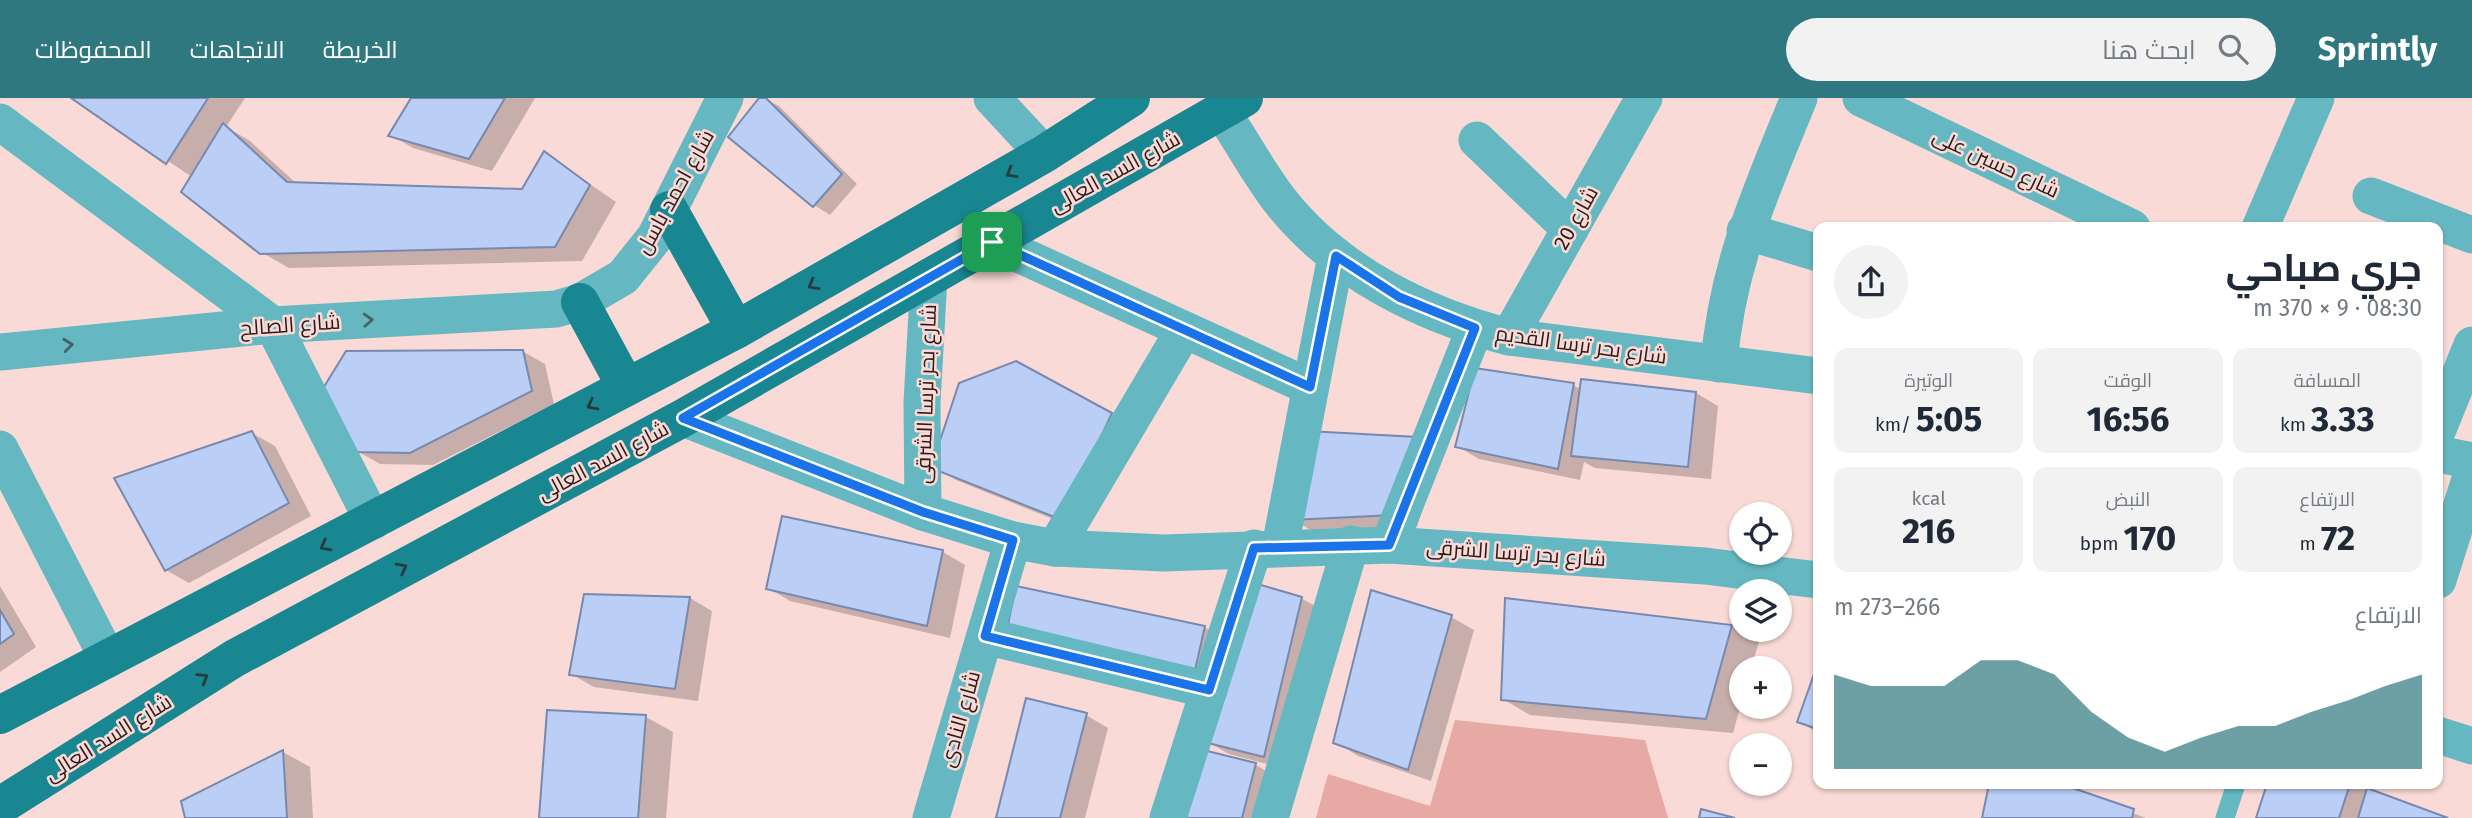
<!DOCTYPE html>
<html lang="ar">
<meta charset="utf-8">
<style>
body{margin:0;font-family:"Fira Sans",Cairo,sans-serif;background:#f2f2f3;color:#1f2937;direction:rtl;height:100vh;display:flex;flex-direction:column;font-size:26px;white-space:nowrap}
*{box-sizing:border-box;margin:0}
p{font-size:23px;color:#747a83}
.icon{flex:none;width:38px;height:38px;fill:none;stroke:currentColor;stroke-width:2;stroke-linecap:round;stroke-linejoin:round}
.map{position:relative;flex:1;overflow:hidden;direction:ltr}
.side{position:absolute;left:1813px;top:124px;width:630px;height:567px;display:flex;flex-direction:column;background:#fff;border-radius:14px;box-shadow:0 2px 5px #0004;direction:rtl}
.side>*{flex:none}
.fabs{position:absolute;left:1729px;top:404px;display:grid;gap:14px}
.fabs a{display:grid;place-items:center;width:63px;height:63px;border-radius:50%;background:#fff;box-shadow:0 2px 5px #0004;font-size:35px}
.pin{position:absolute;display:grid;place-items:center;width:60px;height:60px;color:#fff;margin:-30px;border-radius:14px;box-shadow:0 4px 10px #0006}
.round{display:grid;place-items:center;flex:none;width:74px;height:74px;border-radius:37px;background:#f2f2f3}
.headline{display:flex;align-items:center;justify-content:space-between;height:119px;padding:0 21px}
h1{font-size:38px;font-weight:700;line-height:52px}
.figures{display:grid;grid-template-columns:repeat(3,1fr);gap:10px;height:119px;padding:7px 21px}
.figures div{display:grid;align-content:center;border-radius:14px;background:#f2f2f3;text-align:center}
.figures b{font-size:35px;font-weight:700}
.figures small{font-size:19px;font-weight:400}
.figures p{font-size:19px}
.chart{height:196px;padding:14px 21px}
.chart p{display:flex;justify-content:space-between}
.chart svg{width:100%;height:126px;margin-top:7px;fill:#307880;opacity:.7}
header{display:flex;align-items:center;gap:42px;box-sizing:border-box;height:98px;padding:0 35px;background:#307880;color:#fff}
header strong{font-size:33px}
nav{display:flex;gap:38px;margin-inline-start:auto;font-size:24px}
.search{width:490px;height:63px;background:#f2f2f3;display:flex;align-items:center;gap:18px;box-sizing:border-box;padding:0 24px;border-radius:38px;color:#747a83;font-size:26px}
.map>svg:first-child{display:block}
.green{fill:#e7a9a4}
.shadow{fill:#0003}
.building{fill:#bbcef6;stroke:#7789ae;stroke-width:2}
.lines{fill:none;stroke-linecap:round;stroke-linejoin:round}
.lane{stroke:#65b8c1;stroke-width:19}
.street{stroke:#65b8c1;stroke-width:37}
.primary{stroke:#198792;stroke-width:38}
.oneway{stroke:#273b3d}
.oneway2{stroke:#466265}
.route-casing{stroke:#fff;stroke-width:14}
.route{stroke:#1a73e8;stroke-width:9}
.labels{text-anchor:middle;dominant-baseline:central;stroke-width:5;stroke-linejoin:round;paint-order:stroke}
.street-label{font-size:21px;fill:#2d1b19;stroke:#fadad6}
</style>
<header>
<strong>Sprintly</strong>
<div class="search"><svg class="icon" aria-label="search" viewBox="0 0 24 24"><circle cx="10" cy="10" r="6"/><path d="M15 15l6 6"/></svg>ابحث هنا</div>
<nav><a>الخريطة</a><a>الاتجاهات</a><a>المحفوظات</a></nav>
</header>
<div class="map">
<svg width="2472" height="720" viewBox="0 0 2472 720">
<rect width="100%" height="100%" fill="#fadad6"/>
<path class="green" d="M1455,622L1645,642L1668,720H1316L1328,676L1430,708Z"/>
<g class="shadow">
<path d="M74,0H245L226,29L250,43L297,86L523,93L545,55L616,104L582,163L289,170L261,154L192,79Z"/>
<path d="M413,0H535L492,73L413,50L391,37Z"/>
<path d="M762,0L779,8L857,86L830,117L814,107Z"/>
<path d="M522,253L545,266L554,306L433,367L380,366L357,353Z"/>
<path d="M1573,287L1582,292L1696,295L1718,308L1711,381L1595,370L1584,364L1580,382L1479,361L1457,348Z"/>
<path d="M1111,316L1133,329L1085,434L956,382L934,369Z"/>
<path d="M252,335L275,348L311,418L189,485L166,472Z"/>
<path d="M1439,354L1417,429L1314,434L1292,421Z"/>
<path d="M783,420L943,454L965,467L950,540L790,503L768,490Z"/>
<path d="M0,488L36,549L0,574Z"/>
<path d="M1017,490L1204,529L1227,542L1216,593Z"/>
<path d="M690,500L712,513L698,603L594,589L571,576Z"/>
<path d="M1301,500L1324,513L1286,671L1229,656L1206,643Z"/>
<path d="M1507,501L1732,528L1759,544L1751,570H1741V606L1733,635L1530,617L1503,601Z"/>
<path d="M1451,519L1474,532L1431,683L1358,658L1336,644Z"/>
<path d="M1818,570V635L1799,624Z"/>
<path d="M1086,617L1108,630L1085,720H997Z"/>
<path d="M646,619L673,634L666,720H541Z"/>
<path d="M1197,652L1256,667L1278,680L1268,720H1179Z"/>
<path d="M283,654L310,669L313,720H187L183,704Z"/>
<path d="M1991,686H2055L2146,720H1984Z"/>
<path d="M2269,686H2376L2373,694L2443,720H2258Z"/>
</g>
<g class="building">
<path d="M71,0H208L166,66Z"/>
<path d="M411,0H505L469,61L388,38Z"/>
<path d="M759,0H766L842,76L813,109L728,39Z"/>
<path d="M223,25L287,84L522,91L544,53L590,87L555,149L260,156L181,94Z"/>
<path d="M523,252L532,293L410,355L355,354L322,292L346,253Z"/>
<path d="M1016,263L1112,315L1062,422L931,370L959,285Z"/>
<path d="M1475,270L1574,285L1558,371L1455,349Z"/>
<path d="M1581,281L1696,294L1688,369L1571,358Z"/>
<path d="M252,333L289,405L165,473L114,380Z"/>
<path d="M1307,333L1417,339L1394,417L1290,422Z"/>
<path d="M782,418L943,452L927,528L766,491Z"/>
<path d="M1251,484L1302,499L1264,659L1204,644Z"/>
<path d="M1016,488L1205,528L1193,581L1005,541Z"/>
<path d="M1371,492L1452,517L1408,672L1333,645Z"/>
<path d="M584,496L690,499L675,591L569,577Z"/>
<path d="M1505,500L1732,527L1706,621L1501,602Z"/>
<path d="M0,512L14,536L0,546Z"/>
<path d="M1818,565V631L1797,624Z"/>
<path d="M1026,600L1087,615L1060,720H996Z"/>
<path d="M547,612L646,617L638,720H539Z"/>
<path d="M1195,650L1256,665L1242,720H1178Z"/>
<path d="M283,652L287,720H185L181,703Z"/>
<path d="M1989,686H2061L2134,711L2132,720H1982Z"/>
<path d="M2267,686H2350L2339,720H2256Z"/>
<path d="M2367,690L2448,720H2358Z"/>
<path d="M1701,711L1735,720H1699Z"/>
</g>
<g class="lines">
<path class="lane" d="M2225,720L2236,686"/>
<g class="street">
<path d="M992,0L1044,56"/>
<path d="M1861,0L2132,130"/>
<path d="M1222,14C1242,43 1259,76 1281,104C1337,175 1424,217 1509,239L1818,278"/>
<path d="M0,24L273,227L373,423"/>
<path d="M1477,42L1570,131"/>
<path d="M2371,98L2472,137"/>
<path d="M2260,130L2316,0"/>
<path d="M1745,133L1818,155"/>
<path d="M992,144L1310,289"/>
<path d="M1509,239L1644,0"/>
<path d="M0,254L273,227L556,211L580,204L623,179L655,139L725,0"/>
<path d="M1719,266C1727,166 1762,91 1799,0"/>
<path d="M683,320L923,414L1013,442L1055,450L1164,455L1389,447L1705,468L1818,482"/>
<path d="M2438,331L2472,247"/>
<path d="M0,351L108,561"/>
<path d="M2438,356L2472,363"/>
<path d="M923,414L922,304L929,179"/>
<path d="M1389,447L1475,230"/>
<path d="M1280,449L1336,158"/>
<path d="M1055,450L1184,232"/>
<path d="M2438,482L2472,375"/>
<path d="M985,538L1209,592"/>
<path d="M2438,637L2472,648"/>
<path d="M931,720L1013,442"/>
<path d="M1168,720L1254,450"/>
<path d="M1270,720L1351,446"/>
</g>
<g class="primary">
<path d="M669,112L736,232"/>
<path d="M580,204L626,289"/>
<path d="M0,617L736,232L1044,56L1131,0"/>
<path d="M0,708L235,560L683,320L1244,0"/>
</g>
</g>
<defs><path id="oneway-chevron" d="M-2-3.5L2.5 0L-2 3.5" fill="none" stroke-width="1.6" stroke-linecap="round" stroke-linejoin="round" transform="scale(1.75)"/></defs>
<g class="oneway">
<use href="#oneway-chevron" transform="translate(1011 75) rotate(150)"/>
<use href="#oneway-chevron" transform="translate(813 187) rotate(150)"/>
<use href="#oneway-chevron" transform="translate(592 307) rotate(152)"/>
<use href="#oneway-chevron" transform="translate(325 448) rotate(152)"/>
<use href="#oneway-chevron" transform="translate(402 470) rotate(-28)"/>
<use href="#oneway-chevron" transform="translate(203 580) rotate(-32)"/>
</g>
<g class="oneway2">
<use href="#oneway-chevron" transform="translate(368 222) rotate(-3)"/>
<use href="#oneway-chevron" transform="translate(68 247) rotate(-6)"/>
</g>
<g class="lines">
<defs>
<path id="route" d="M992,144L1310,289L1336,158L1399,199L1475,230L1389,447L1254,450L1209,592L985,538L1013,442L923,414L683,320Z"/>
</defs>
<use href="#route" class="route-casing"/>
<use href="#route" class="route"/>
</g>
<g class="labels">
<g class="street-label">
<text transform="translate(1996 65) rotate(25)">شارع حسين على</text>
<text transform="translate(1115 74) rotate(-29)">شارع السد العالى</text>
<text transform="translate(675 94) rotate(-61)">شارع احمد باسل</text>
<text transform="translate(1576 120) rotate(-61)">شارع 20</text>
<text transform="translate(290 227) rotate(-4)">شارع الصالح</text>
<text transform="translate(1581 247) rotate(8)">شارع بحر ترسا القديم</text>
<text transform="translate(926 296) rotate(-88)">شارع بحر ترسا الشرقى</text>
<text transform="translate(603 363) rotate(-28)">شارع السد العالى</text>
<text transform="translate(1516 455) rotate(4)">شارع بحر ترسا الشرقى</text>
<text transform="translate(960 621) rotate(-74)">شارع النادى</text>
<text transform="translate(108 640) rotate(-32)">شارع السد العالى</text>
</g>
</g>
</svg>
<div class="fabs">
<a><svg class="icon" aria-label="locate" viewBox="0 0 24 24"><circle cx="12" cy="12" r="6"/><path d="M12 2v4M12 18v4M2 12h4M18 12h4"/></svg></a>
<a><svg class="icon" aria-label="layers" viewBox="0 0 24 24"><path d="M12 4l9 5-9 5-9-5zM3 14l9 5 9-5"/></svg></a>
<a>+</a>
<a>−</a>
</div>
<div class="pin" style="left:992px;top:144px;background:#1e9e55"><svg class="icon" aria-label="arrive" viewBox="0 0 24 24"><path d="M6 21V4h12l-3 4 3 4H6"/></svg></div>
<section class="side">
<div class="headline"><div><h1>جري صباحي</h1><p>08:30 · 9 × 370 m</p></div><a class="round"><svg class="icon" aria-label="share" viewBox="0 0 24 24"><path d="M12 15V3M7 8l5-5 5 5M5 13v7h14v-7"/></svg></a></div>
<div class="figures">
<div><p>المسافة</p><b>3.33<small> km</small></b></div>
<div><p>الوقت</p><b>16:56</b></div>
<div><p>الوتيرة</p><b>5:05<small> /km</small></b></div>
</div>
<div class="figures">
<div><p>الارتفاع</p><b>72<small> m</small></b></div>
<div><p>النبض</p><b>170<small> bpm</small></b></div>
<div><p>kcal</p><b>216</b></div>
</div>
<div class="chart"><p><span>الارتفاع</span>266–273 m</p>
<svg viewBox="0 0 160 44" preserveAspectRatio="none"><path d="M0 44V11L10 15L20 15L30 15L40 6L50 6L60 11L70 24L80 33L90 38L100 33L110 29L120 29L130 24L140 20L150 15L160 11V44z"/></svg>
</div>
</section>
</div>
